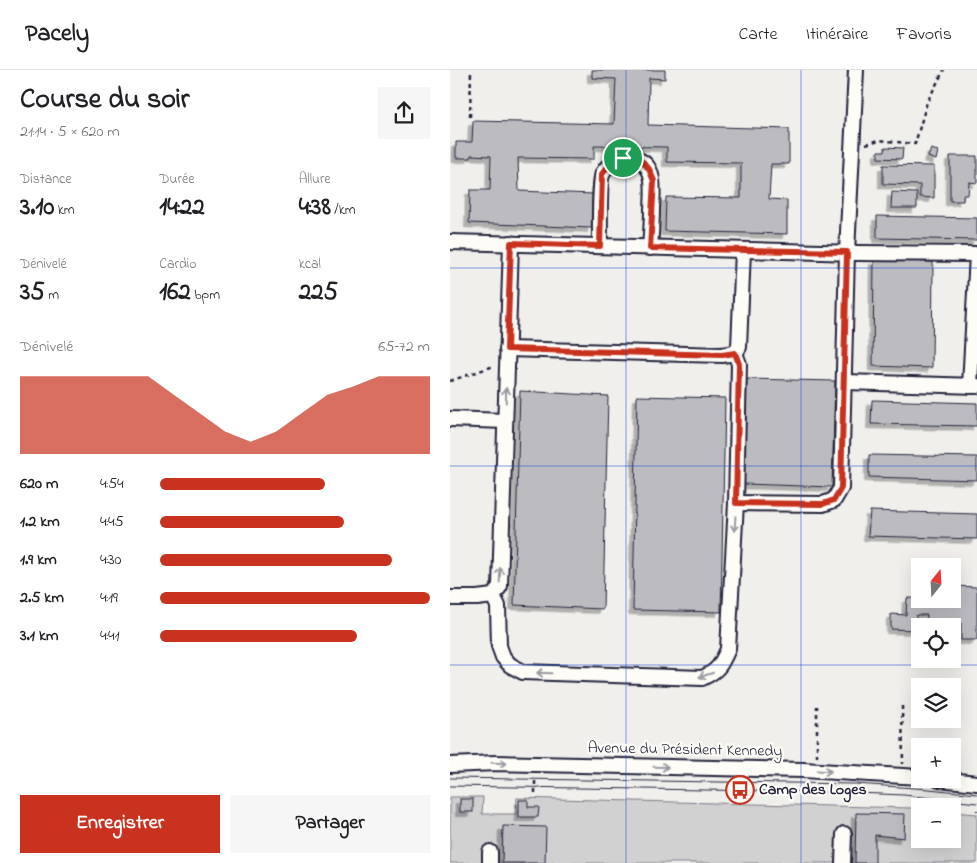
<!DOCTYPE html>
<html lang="fr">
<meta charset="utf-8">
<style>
body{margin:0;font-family:"Indie Flower",sans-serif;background:#f6f6f6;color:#202124;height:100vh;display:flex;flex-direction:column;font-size:19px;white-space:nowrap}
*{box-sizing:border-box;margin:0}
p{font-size:16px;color:#757577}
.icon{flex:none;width:28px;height:28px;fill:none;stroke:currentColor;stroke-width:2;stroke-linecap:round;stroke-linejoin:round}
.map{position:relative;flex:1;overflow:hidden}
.sheet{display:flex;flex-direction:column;background:#fff;width:450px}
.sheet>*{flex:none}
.needle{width:32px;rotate:18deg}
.tools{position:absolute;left:461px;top:488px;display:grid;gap:10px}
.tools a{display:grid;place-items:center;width:50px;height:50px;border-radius:0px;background:#fff;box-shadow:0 5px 20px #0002;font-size:25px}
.pin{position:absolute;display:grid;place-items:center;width:42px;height:42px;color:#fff;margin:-21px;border:2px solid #fff;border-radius:50%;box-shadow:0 1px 5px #0007}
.round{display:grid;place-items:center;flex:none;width:52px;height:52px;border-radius:0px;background:#f6f6f6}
.headline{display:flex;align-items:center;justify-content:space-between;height:85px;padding:0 20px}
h1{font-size:28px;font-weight:800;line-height:38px}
.figures{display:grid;grid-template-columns:repeat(3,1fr);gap:8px;height:85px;padding:5px 20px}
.figures div{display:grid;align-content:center}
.figures b{font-size:25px;font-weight:800}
.figures small{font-size:14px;font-weight:400}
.figures p{font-size:14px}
.chart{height:140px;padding:10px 20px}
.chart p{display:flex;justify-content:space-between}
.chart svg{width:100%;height:90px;margin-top:5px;fill:#c8321e;opacity:.7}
.action{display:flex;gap:10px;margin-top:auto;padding:10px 20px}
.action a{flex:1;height:58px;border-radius:0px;background:#c8321e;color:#fff;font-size:20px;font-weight:800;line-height:58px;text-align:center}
.action a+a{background:#f6f6f6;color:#202124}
ul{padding:0 20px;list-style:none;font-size:16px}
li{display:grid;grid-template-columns:80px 60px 1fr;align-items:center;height:38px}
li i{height:12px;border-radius:6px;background:#c8321e}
header{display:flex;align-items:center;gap:30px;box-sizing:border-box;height:70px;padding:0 25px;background:#fff;border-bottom:1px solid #e0e0e0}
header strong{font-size:24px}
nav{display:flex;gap:28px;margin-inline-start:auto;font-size:18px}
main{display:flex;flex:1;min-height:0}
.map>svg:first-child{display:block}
.green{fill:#d2d1d1;stroke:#7a7a86}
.building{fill:#bcbcc0;stroke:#22223b;filter:url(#shadow)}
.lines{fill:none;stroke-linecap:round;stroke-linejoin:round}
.minor-casing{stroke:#22223b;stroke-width:18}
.path{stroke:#22223b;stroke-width:2.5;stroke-dasharray:4 4;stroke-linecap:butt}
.minor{stroke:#fdfcf7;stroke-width:14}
.tram{stroke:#22223b;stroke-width:1}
.oneway{stroke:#9a9aa2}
.route-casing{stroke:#fff;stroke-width:10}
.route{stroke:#c8321e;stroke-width:6}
.grid{fill:none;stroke:#1d4ed8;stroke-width:1;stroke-opacity:0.55}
.labels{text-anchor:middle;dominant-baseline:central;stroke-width:4.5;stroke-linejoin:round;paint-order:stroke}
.street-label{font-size:16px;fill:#22223b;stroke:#fdfcf7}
.poi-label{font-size:16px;font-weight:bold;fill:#22223b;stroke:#fdfcf7;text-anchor:start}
</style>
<header>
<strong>Pacely</strong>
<nav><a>Carte</a><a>Itinéraire</a><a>Favoris</a></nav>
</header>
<main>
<section class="sheet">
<div class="headline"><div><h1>Course du soir</h1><p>21:14 · 5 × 620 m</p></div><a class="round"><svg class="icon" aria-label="share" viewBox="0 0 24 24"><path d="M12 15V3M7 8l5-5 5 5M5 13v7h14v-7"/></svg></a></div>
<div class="figures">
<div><p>Distance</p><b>3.10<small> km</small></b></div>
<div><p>Durée</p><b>14:22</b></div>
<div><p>Allure</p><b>4:38<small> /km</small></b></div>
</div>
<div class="figures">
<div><p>Dénivelé</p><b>35<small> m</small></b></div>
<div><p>Cardio</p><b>162<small> bpm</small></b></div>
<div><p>kcal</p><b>225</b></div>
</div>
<div class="chart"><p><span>Dénivelé</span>65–72 m</p>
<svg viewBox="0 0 160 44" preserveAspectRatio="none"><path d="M0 44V6L10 6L20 6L30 6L40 6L50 6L60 15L70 24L80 33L90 38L100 33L110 24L120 15L130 11L140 6L150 6L160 6V44z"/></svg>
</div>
<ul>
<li><b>620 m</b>4:54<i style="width:61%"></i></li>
<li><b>1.2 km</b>4:45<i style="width:68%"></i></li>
<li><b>1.9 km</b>4:30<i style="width:86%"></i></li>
<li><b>2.5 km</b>4:19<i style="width:100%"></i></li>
<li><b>3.1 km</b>4:41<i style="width:73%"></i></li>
</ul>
<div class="action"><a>Enregistrer</a><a>Partager</a></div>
</section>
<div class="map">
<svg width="527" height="793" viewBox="0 0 527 793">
<defs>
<filter id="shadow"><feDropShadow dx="-4.5" dy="4.5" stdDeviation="0" flood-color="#0004"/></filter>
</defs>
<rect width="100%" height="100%" fill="#f0efec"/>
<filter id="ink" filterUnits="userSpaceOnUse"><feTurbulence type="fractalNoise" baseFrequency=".02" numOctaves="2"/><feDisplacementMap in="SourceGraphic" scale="10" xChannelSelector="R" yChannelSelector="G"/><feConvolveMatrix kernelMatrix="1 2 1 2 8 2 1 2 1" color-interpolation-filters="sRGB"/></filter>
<g filter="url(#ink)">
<path class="green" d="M0,727H33L32,744H66L67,728L461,738L470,739V769H502L503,742L527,744V793H0Z"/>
<g class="building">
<path d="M142,0H215V9L199,8L198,55L339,59V94H321L319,129L337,130V164L215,161L216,127L291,128V93L217,92V77L144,76V89L68,88L69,121L143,124L142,158L19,153L20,120H40L41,86L21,85V88H6V72H22L23,51L164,54L166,9L142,8Z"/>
<path d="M435,77L453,78L452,89L428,88V81H435Z"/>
<path d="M481,79L488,81L486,90L478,87Z"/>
<path d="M500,86H527V113L519,112L518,125H513V131H500Z"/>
<path d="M433,95L484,96V128L470,127V115L433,114Z"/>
<path d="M442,122L467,123V138H441Z"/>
<path d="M427,146L527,148V170L427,168Z"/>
<path d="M424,190L483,192L482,298L423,296Z"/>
<path d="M297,309L385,311L382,417L294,414Z"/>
<path d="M70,321L158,326L153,539L64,535Z"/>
<path d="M187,326L275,328L271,542L183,540Z"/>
<path d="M422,330L527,333V356L421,354Z"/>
<path d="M419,385L527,387V410L419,407Z"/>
<path d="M420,441L527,444V469L418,466Z"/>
<path d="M502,516L527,517V570H511V552L506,550L505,564H502V556H476L477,545H466V560L441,559V544L456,545L457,528L502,529Z"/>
<rect x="10" y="729" width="13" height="13"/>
<path d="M69,730H78V737H89L88,747H69Z"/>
<path d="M406,743L455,744L454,768L425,765V793H405Z"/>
<path d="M53,756L96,757L95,793H52Z"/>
</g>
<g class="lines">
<defs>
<g id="minor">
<path d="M0,172L408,183L527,184L520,316"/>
<path d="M150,176C150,165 149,109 153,103C158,94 167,88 178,88C207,89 203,117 202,139C202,152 201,165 200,178"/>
<path d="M57,279L272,285L285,283L289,277L293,180"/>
<path d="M395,312L527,316"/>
<path d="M0,349L55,351"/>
<path d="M286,433L373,434L384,430L391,418L397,182L406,0"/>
<path d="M43,526L48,536L49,576L53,587L60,595L73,602L252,608C268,601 271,595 278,579L286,433L289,294L285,283"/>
<path d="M0,528H27L43,526L50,516L61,173"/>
<path d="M0,695L46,693L353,700L470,707"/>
<path d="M489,709L527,713"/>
<path d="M40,793V782"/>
<path d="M393,793L394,764"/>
</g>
</defs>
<use href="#minor" class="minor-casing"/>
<g class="path">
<path d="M20,47L21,0"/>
<path d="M416,74L429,70L465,74L477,32L494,0"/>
<path d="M0,311L44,296"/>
<path d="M452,636L453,694"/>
<path d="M367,687V636"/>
<path d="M85,723V708"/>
<path d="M527,740V741"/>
</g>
<use href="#minor" class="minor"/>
<g class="tram">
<path d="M0,708L406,714L479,719L527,724"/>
<path d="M0,716L383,722L454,725L527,733"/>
</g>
</g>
<defs><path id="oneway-shaft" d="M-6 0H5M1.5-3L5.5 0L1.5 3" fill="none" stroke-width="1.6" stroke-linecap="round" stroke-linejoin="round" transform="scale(1.25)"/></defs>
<g class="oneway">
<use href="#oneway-shaft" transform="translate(56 325) rotate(-89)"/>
<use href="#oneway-shaft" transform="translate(285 454) rotate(93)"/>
<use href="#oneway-shaft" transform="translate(50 505) rotate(-88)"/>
<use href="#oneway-shaft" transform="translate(94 603) rotate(-178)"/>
<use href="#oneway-shaft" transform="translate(256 605) rotate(162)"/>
<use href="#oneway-shaft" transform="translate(49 693) rotate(1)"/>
<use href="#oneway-shaft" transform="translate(211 697) rotate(1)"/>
<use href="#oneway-shaft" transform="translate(374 701) rotate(3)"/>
</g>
</g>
<g class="lines" filter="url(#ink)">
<defs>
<path id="route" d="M173,88L188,89L193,92L199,99L204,111L200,178L397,182L391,418L384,430L373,434L286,433L289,294L285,283L272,285L57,279L61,173L150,176L152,104L162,92Z"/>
</defs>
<use href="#route" class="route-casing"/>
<use href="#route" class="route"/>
</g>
<path class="grid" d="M176,0V793M351,0V793M0,198H527M0,396H527M0,595H527"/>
<defs>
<symbol id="bus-ring" viewBox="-11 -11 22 22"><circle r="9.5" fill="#fdfcf7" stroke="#c8321e" stroke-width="1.5"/><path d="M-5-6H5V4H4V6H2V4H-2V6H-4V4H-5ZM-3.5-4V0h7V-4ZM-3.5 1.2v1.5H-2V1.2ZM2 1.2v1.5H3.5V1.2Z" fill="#c8321e"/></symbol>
</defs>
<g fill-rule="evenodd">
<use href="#bus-ring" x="274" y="704" width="32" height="32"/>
</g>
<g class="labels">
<g class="street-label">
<text transform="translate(235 680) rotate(1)">Avenue du Président Kennedy</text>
</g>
<g class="poi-label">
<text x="309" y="720">Camp des Loges</text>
</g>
</g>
</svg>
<div class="tools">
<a><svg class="needle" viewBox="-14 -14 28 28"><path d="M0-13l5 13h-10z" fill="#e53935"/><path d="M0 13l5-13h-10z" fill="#757577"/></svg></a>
<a><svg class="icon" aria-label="locate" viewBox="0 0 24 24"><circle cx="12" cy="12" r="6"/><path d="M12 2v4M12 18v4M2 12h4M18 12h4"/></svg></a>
<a><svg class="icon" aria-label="layers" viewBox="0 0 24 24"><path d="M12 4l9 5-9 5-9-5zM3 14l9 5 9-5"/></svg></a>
<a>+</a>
<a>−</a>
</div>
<div class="pin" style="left:173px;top:88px;background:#1e9e55"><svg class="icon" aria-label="arrive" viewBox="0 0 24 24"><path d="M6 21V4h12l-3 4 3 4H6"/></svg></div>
</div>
</main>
